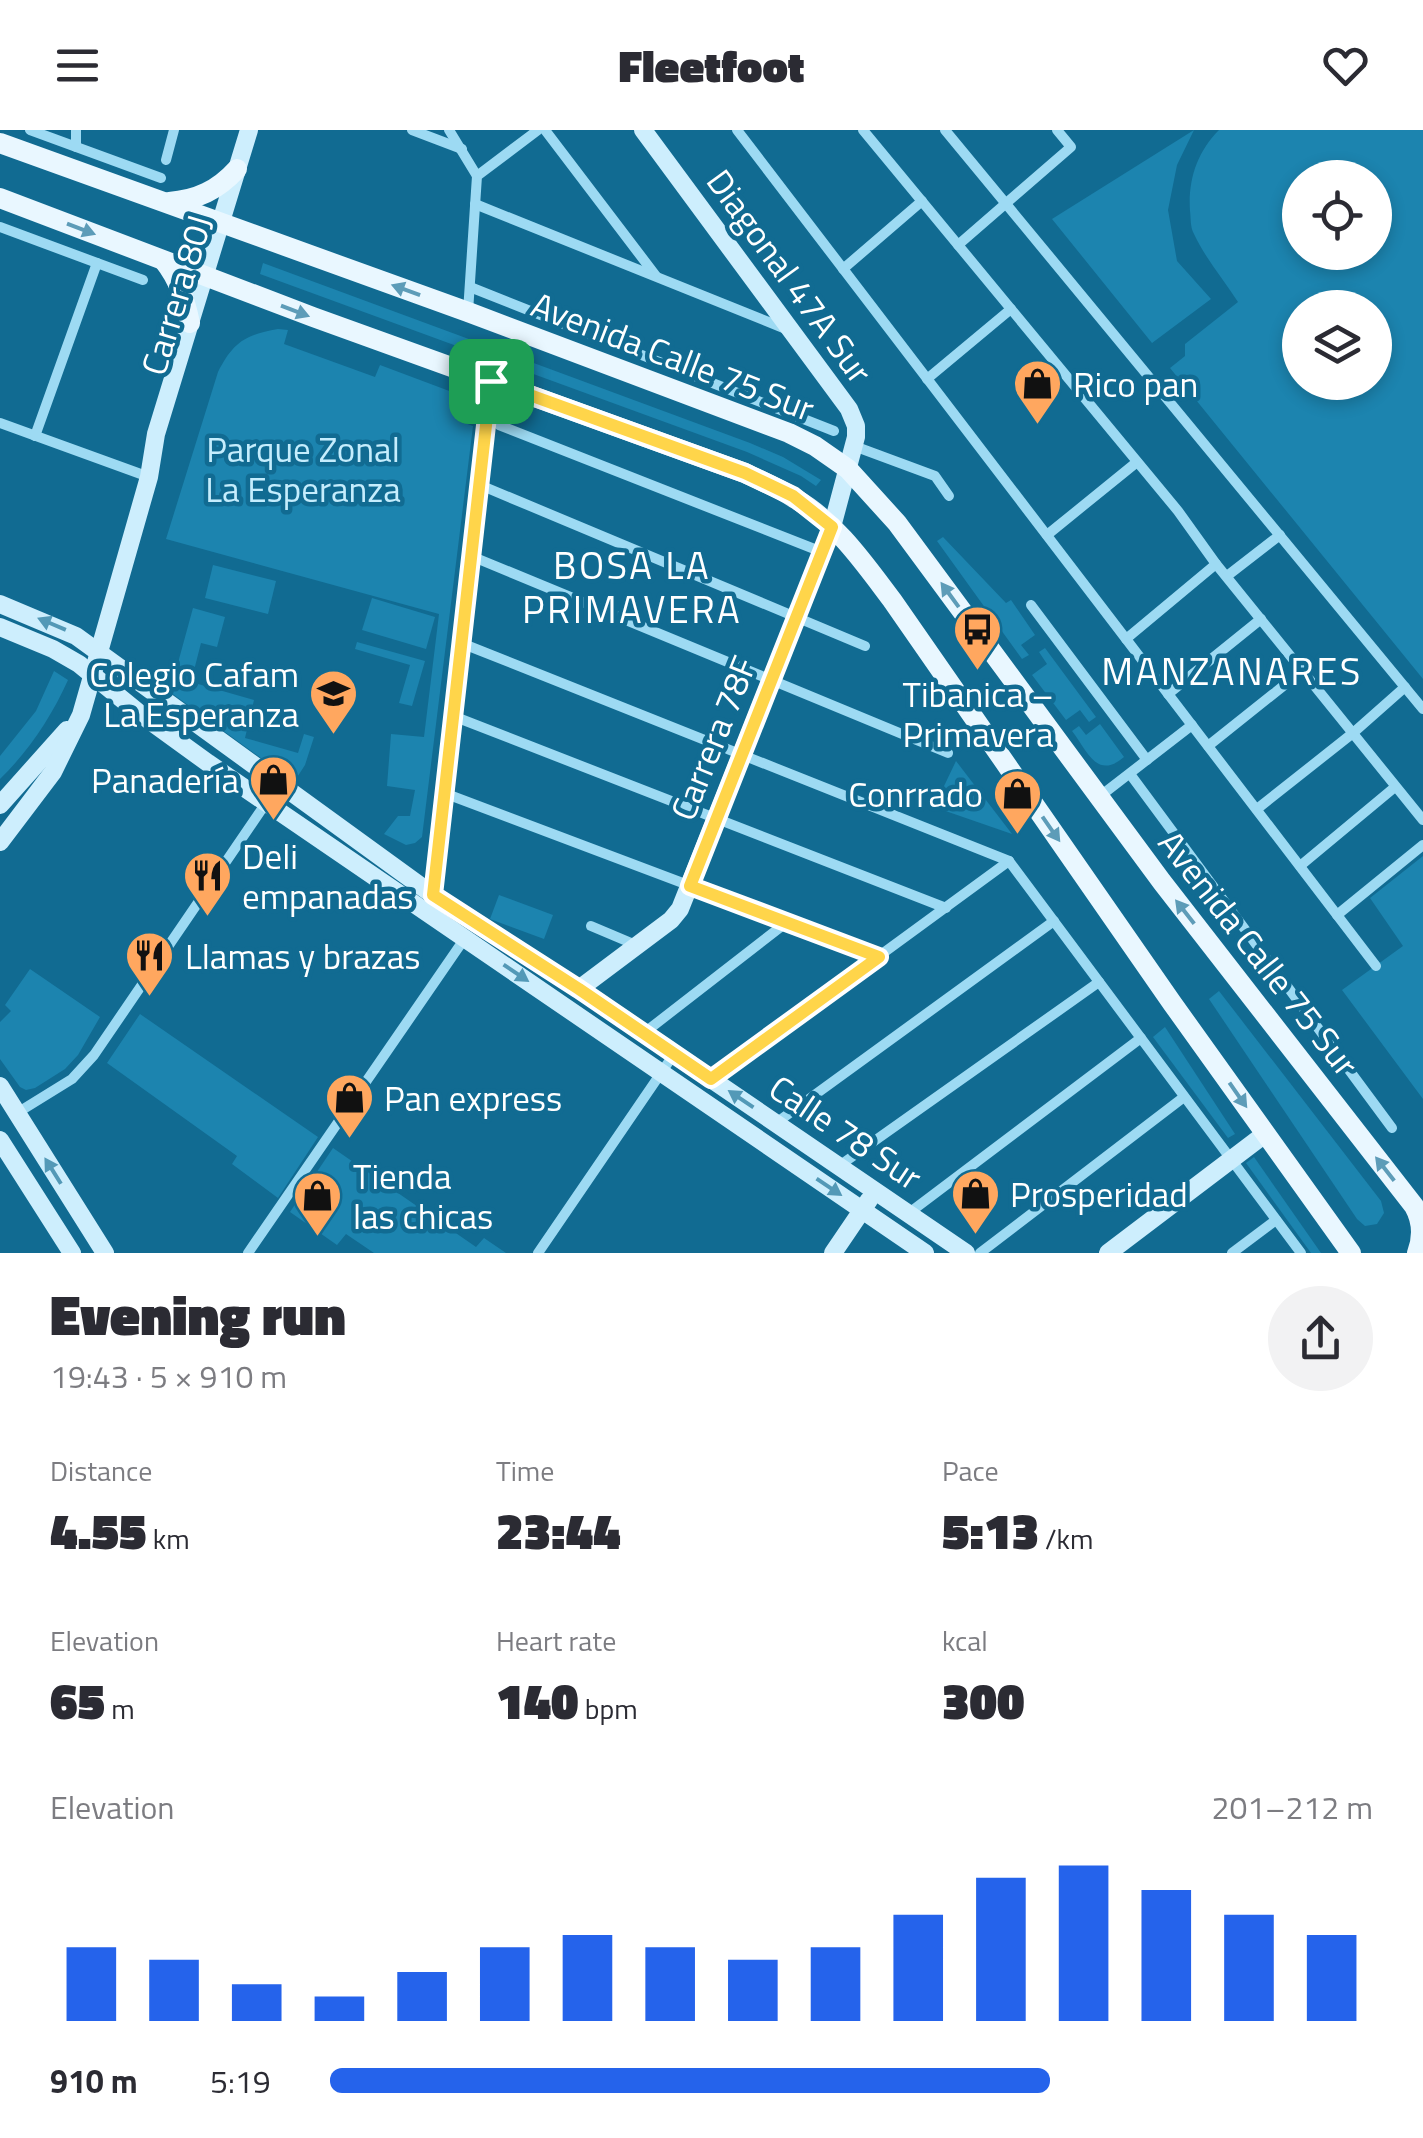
<!DOCTYPE html>
<meta charset="utf-8">
<style>
body{margin:0;font-family:"Titillium Web",sans-serif;background:#f2f2f3;color:#2b2b33;height:100vh;display:flex;flex-direction:column;font-size:38px;white-space:nowrap}
*{box-sizing:border-box;margin:0}
p{font-size:32px;color:#7c7c81}
.icon{flex:none;width:55px;height:55px;fill:none;stroke:currentColor;stroke-width:2;stroke-linecap:round;stroke-linejoin:round}
.map{position:relative;height:1123px;overflow:hidden}
.drawer{display:flex;flex-direction:column;background:#fff;flex:1}
.drawer>*{flex:none}
.fabs{position:absolute;left:1282px;top:30px;display:grid;gap:20px}
.fabs a{display:grid;place-items:center;width:110px;height:110px;border-radius:50%;background:#fff;box-shadow:0 5px 15px #0003;font-size:50px}
.pin{position:absolute;display:grid;place-items:center;width:85px;height:85px;color:#fff;margin:-42px;border-radius:20px;box-shadow:0 5px 15px #0006}
.round{display:grid;place-items:center;flex:none;width:105px;height:105px;border-radius:52px;background:#f2f2f3}
.summary{display:flex;align-items:center;justify-content:space-between;height:170px;padding:0 50px}
h1{font-size:55px;font-weight:800;line-height:75px}
.figures{display:grid;grid-template-columns:repeat(3,1fr);gap:15px;height:170px;padding:10px 50px}
.figures div{display:grid;align-content:center}
.figures b{font-size:50px;font-weight:800}
.figures small{font-size:28px;font-weight:400}
.figures p{font-size:28px}
.chart{height:280px;padding:20px 50px}
.chart p{display:flex;justify-content:space-between}
.chart svg{width:100%;height:180px;margin-top:10px;stroke:#2563eb;stroke-width:6}
ul{padding:0 50px;list-style:none;font-size:32px}
li{display:grid;grid-template-columns:160px 120px 1fr;align-items:center;height:75px}
li i{height:25px;border-radius:12px;background:#2563eb}
header{display:flex;justify-content:space-between;align-items:center;height:130px;padding:0 50px;background:#fff;font-size:45px;font-weight:800}
.map>svg:first-child{display:block}
.green{fill:#1c84af;fill-rule:evenodd}
.lines{fill:none;stroke-linecap:round;stroke-linejoin:round}
.street{stroke:#9ddaf3;stroke-width:10}
.secondary{stroke:#cdeefd;stroke-width:18}
.primary{stroke:#e9f7ff;stroke-width:20}
.oneway{fill:#5d9cb8}
.oneway2{fill:#5399b7}
.route-casing{stroke:#fff;stroke-width:20}
.route{stroke:#ffd54a;stroke-width:12}
.labels{text-anchor:middle;dominant-baseline:central;stroke-width:9;stroke-linejoin:round;paint-order:stroke}
.street-label{font-size:35px;fill:#fff;stroke:#116b92}
.poi-label{font-size:35px;fill:#fff;stroke:#116b92;text-anchor:start}
.park-label{font-size:35px;fill:#c5edfd;stroke:#116b92}
.neighbourhood-label{font-size:38px;letter-spacing:2.5px;fill:#fff;stroke:#116b92}
</style>
<header><svg class="icon" aria-label="menu" viewBox="0 0 24 24"><path d="M4 6h16M4 12h16M4 18h16"/></svg>Fleetfoot<svg class="icon" aria-label="heart" viewBox="0 0 24 24"><path d="M12 20l-8-8c-3-5 5-10 8-4 3-6 11-1 8 4z"/></svg></header>
<div class="map">
<svg width="1423" height="1123" viewBox="0 0 1423 1123">
<rect width="100%" height="100%" fill="#116b92"/>
<g class="green">
<path d="M1194,0L1177,35L1168,80L1177,131L1211,169L1152,213L1052,89Z"/>
<path d="M1219,0H1423V549L1170,238L1185,226V214L1238,172C1224,150 1205,128 1194,104C1190,97 1191,88 1190,81C1188,50 1197,22 1219,0ZM1300,48H1375V122H1300ZM1300,178H1375V252H1300Z"/>
<path d="M263,133L750,313L783,327L821,350L816,356L801,346L747,322L260,144Z"/>
<path d="M278,199L288,200L284,214L375,247L380,235L452,262L462,275V292L473,296L422,707L415,713L406,715L384,704L398,686H410L415,660L387,656L391,604L424,607L439,484L166,409L218,242C233,213 244,205 278,199Z"/>
<path d="M943,407L1006,473L1011,470L1035,505L1021,515L1029,525L1022,529L937,411Z"/>
<path d="M213,435L276,451L268,484L205,468Z"/>
<path d="M372,468L435,487L426,519L362,500Z"/>
<path d="M193,478L225,487L217,517L201,513L191,552L254,570L245,608L298,623L304,604L314,607L305,635L294,652L170,562Z"/>
<path d="M357,512L425,531L412,576L399,573L410,535L355,519Z"/>
<path d="M1045,518L1096,587L1089,592L1080,580L1066,590L1032,545L1047,534L1039,522Z"/>
<path d="M54,541L68,550C52,586 28,622 0,649V626L36,581Z"/>
<path d="M1100,594L1124,627C1097,650 1088,622 1072,601L1079,596L1086,605Z"/>
<path d="M956,631L1012,704L934,677Z"/>
<path d="M1423,726V969L1342,860L1403,816L1370,768Z"/>
<path d="M499,765L553,785L544,809L490,789Z"/>
<path d="M30,839L100,887L78,925L65,939L35,958L26,960L20,957L0,929V892L11,881L5,875Z"/>
<path d="M1219,861L1381,1071L1384,1083L1377,1094L1365,1096L1357,1089L1209,869Z"/>
<path d="M140,884L318,1007L278,1068L232,1034L237,1026L107,933Z"/>
<path d="M1165,897L1235,1004L1228,1008L1153,907Z"/>
<path d="M333,1018L476,1117L484,1108L506,1123H374L346,1104L337,1115L290,1082Z"/>
<path d="M1254,1027L1321,1123H1311L1246,1033Z"/>
</g>
<g class="lines">
<g class="street">
<path d="M30,0L161,48"/>
<path d="M76,0V17"/>
<path d="M412,0L462,19"/>
<path d="M449,0L477,46"/>
<path d="M545,0L656,146"/>
<path d="M737,0L1376,836"/>
<path d="M863,0L1178,381L1216,434L1423,690"/>
<path d="M945,0L1423,579"/>
<path d="M166,30L174,0"/>
<path d="M475,74L786,199"/>
<path d="M0,97L143,150"/>
<path d="M958,115L1071,17L1057,0"/>
<path d="M843,139L922,71"/>
<path d="M470,157L834,301"/>
<path d="M468,182L477,46L538,0"/>
<path d="M927,249L1011,179"/>
<path d="M0,293L149,347"/>
<path d="M499,295L822,422"/>
<path d="M35,306L97,133"/>
<path d="M854,316L935,346L949,366"/>
<path d="M480,355L865,516"/>
<path d="M1047,405L1137,332"/>
<path d="M471,426L948,623"/>
<path d="M1227,446L1280,405"/>
<path d="M1031,475L1147,630"/>
<path d="M1126,509L1216,434"/>
<path d="M461,513L1009,731"/>
<path d="M1168,564L1261,489"/>
<path d="M453,586L946,778"/>
<path d="M1208,616L1302,541"/>
<path d="M1130,644L1392,998"/>
<path d="M444,663L879,827"/>
<path d="M1099,667L1192,595"/>
<path d="M1257,679L1353,603L1405,557"/>
<path d="M1009,731L1301,1123"/>
<path d="M1300,736L1395,657"/>
<path d="M433,765L491,252"/>
<path d="M1337,785L1423,715"/>
<path d="M591,796L636,815"/>
<path d="M644,903L787,792"/>
<path d="M711,949L1009,731"/>
<path d="M17,983L72,949L94,925L266,673"/>
<path d="M776,993L1054,791"/>
<path d="M839,1036L1099,852"/>
<path d="M909,1083L1141,908"/>
<path d="M248,1123L465,808"/>
<path d="M538,1123L674,924"/>
<path d="M980,1123L1184,967"/>
<path d="M1232,1123L1276,1090"/>
</g>
<g class="secondary">
<path d="M0,474L76,506L433,765L579,859L966,1123"/>
<path d="M0,497L53,519L79,534L139,583L208,633L925,1123"/>
<path d="M0,675L67,600"/>
<path d="M0,712L53,642L81,585L149,347L156,304L249,0"/>
<path d="M579,859L671,790L680,779L832,397L856,307V296L849,279L643,0"/>
<path d="M0,956L105,1123"/>
<path d="M0,1010L72,1123"/>
<path d="M833,1123L869,1070"/>
<path d="M1108,1123L1265,1004"/>
</g>
<g class="primary">
<path d="M0,13L468,182L789,303L815,316L848,339L897,393L1162,752L1414,1076C1423,1092 1423,1107 1417,1123"/>
<path d="M0,68L313,187L745,343C761,351 779,358 794,368C836,392 864,433 892,470L1172,873L1351,1123"/>
<path d="M169,72C197,70 218,60 237,39"/>
<path d="M164,131C179,150 185,170 190,193"/>
</g>
</g>
<defs><path id="oneway-solid" d="M-6-.8H1V-3.2L6.5 0L1 3.2V.8H-6Z" transform="scale(2.5)"/></defs>
<g class="oneway">
<use href="#oneway-solid" transform="translate(81 99) rotate(21)"/>
<use href="#oneway-solid" transform="translate(406 160) rotate(-160)"/>
<use href="#oneway-solid" transform="translate(295 181) rotate(21)"/>
<use href="#oneway-solid" transform="translate(950 465) rotate(-126)"/>
<use href="#oneway-solid" transform="translate(1051 699) rotate(55)"/>
<use href="#oneway-solid" transform="translate(1185 782) rotate(-128)"/>
<use href="#oneway-solid" transform="translate(1238 965) rotate(55)"/>
<use href="#oneway-solid" transform="translate(1385 1039) rotate(-128)"/>
</g>
<g class="oneway2">
<use href="#oneway-solid" transform="translate(52 494) rotate(-157)"/>
<use href="#oneway-solid" transform="translate(516 843) rotate(34)"/>
<use href="#oneway-solid" transform="translate(741 969) rotate(-146)"/>
<use href="#oneway-solid" transform="translate(53 1041) rotate(-122)"/>
<use href="#oneway-solid" transform="translate(829 1057) rotate(34)"/>
</g>
<g class="lines">
<defs>
<path id="route" d="M491,251L745,343L793,366L832,397L690,756L879,827L711,949L579,859L433,765Z"/>
</defs>
<use href="#route" class="route-casing"/>
<use href="#route" class="route"/>
</g>
<defs>
<symbol id="shop-pin" viewBox="-11 -11 22 30"><path d="M0 17L-7.5 6A9.5 9.5 0 1 1 7.5 6Z" fill="#ffa75f" stroke="#116b92"/><path d="M-5-2.5h2.3a2.7 3.5 0 0 1 5.4 0H5L5.5 6h-11ZM-1.5-2.5h3a1.5 2.3 0 0 0-3 0Z" fill="#111"/></symbol>
<symbol id="bus-pin" viewBox="-11 -11 22 30"><path d="M0 17L-7.5 6A9.5 9.5 0 1 1 7.5 6Z" fill="#ffa75f" stroke="#116b92"/><path d="M-5-6H5V4H4V6H2V4H-2V6H-4V4H-5ZM-3.5-4V0h7V-4ZM-3.5 1.2v1.5H-2V1.2ZM2 1.2v1.5H3.5V1.2Z" fill="#111"/></symbol>
<symbol id="school-pin" viewBox="-11 -11 22 30"><path d="M0 17L-7.5 6A9.5 9.5 0 1 1 7.5 6Z" fill="#ffa75f" stroke="#116b92"/><path d="M0-5L7-2L0 1L-7-2ZM-4 1L0 2.5L4 1V4Q0 6-4 4Z" fill="#111"/></symbol>
<symbol id="restaurant-pin" viewBox="-11 -11 22 30"><path d="M0 17L-7.5 6A9.5 9.5 0 1 1 7.5 6Z" fill="#ffa75f" stroke="#116b92"/><path d="M-5-6h1v4h1v-4h1v4h1v-4h1v5L-1.5 .5V6h-2V.5L-5-1ZM5-6V6H3V1.5H1.5Q1.5-4 5-6Z" fill="#111"/></symbol>
</defs>
<g fill-rule="evenodd">
<use href="#shop-pin" x="1010" y="226" width="55" height="75"/>
<use href="#bus-pin" x="950" y="472" width="55" height="75"/>
<use href="#school-pin" x="306" y="536" width="55" height="75"/>
<use href="#shop-pin" x="246" y="622" width="55" height="75"/>
<use href="#shop-pin" x="990" y="636" width="55" height="75"/>
<use href="#restaurant-pin" x="180" y="718" width="55" height="75"/>
<use href="#restaurant-pin" x="122" y="798" width="55" height="75"/>
<use href="#shop-pin" x="322" y="940" width="55" height="75"/>
<use href="#shop-pin" x="948" y="1036" width="55" height="75"/>
<use href="#shop-pin" x="290" y="1038" width="55" height="75"/>
</g>
<g class="labels">
<g class="street-label">
<text transform="translate(790 146) rotate(54)">Diagonal 47A Sur</text>
<text transform="translate(176 165) rotate(-73)">Carrera 80J</text>
<text transform="translate(673 226) rotate(21)">Avenida Calle 75 Sur</text>
<text transform="translate(713 608) rotate(-68)">Carrera 78F</text>
<text transform="translate(1259 823) rotate(52)">Avenida Calle 75 Sur</text>
<text transform="translate(846 1002) rotate(34)">Calle 78 Sur</text>
</g>
<g class="poi-label">
<text x="1073" y="254">Rico pan</text>
<text x="299" y="544" text-anchor="end">Colegio Cafam<tspan x="299" dy="40">La Esperanza</tspan></text>
<text x="978" y="564" text-anchor="middle">Tibanica –<tspan x="978" dy="40">Primavera</tspan></text>
<text x="239" y="650" text-anchor="end">Panadería</text>
<text x="983" y="664" text-anchor="end">Conrrado</text>
<text x="242" y="726">Deli<tspan x="242" dy="40">empanadas</tspan></text>
<text x="185" y="826">Llamas y brazas</text>
<text x="384" y="968">Pan express</text>
<text x="353" y="1046">Tienda<tspan x="353" dy="40">las chicas</tspan></text>
<text x="1010" y="1064">Prosperidad</text>
</g>
<g class="park-label">
<text x="303" y="319">Parque Zonal<tspan x="303" dy="40">La Esperanza</tspan></text>
</g>
<g class="neighbourhood-label">
<text x="632" y="435">BOSA LA<tspan x="632" dy="44">PRIMAVERA</tspan></text>
<text x="1232" y="541">MANZANARES</text>
</g>
</g>
</svg>
<div class="fabs">
<a><svg class="icon" aria-label="locate" viewBox="0 0 24 24"><circle cx="12" cy="12" r="6"/><path d="M12 2v4M12 18v4M2 12h4M18 12h4"/></svg></a>
<a><svg class="icon" aria-label="layers" viewBox="0 0 24 24"><path d="M12 4l9 5-9 5-9-5zM3 14l9 5 9-5"/></svg></a>
</div>
<div class="pin" style="left:491px;top:251px;background:#1e9e55"><svg class="icon" aria-label="arrive" viewBox="0 0 24 24"><path d="M6 21V4h12l-3 4 3 4H6"/></svg></div>
</div>
<section class="drawer">
<div class="summary"><div><h1>Evening run</h1><p>19:43 · 5 × 910 m</p></div><a class="round"><svg class="icon" aria-label="share" viewBox="0 0 24 24"><path d="M12 15V3M7 8l5-5 5 5M5 13v7h14v-7"/></svg></a></div>
<div class="figures">
<div><p>Distance</p><b>4.55<small> km</small></b></div>
<div><p>Time</p><b>23:44</b></div>
<div><p>Pace</p><b>5:13<small> /km</small></b></div>
</div>
<div class="figures">
<div><p>Elevation</p><b>65<small> m</small></b></div>
<div><p>Heart rate</p><b>140<small> bpm</small></b></div>
<div><p>kcal</p><b>300</b></div>
</div>
<div class="chart"><p><span>Elevation</span>201–212 m</p>
<svg viewBox="0 0 160 44" preserveAspectRatio="none"><path d="M5 44V26M15 44V29M25 44V35M35 44V38M45 44V32M55 44V26M65 44V23M75 44V26M85 44V29M95 44V26M105 44V18M115 44V9M125 44V6M135 44V12M145 44V18M155 44V23"/></svg>
</div>
<ul>
<li><b>910 m</b>5:19<i style="width:69%"></i></li>
</ul>
</section>
